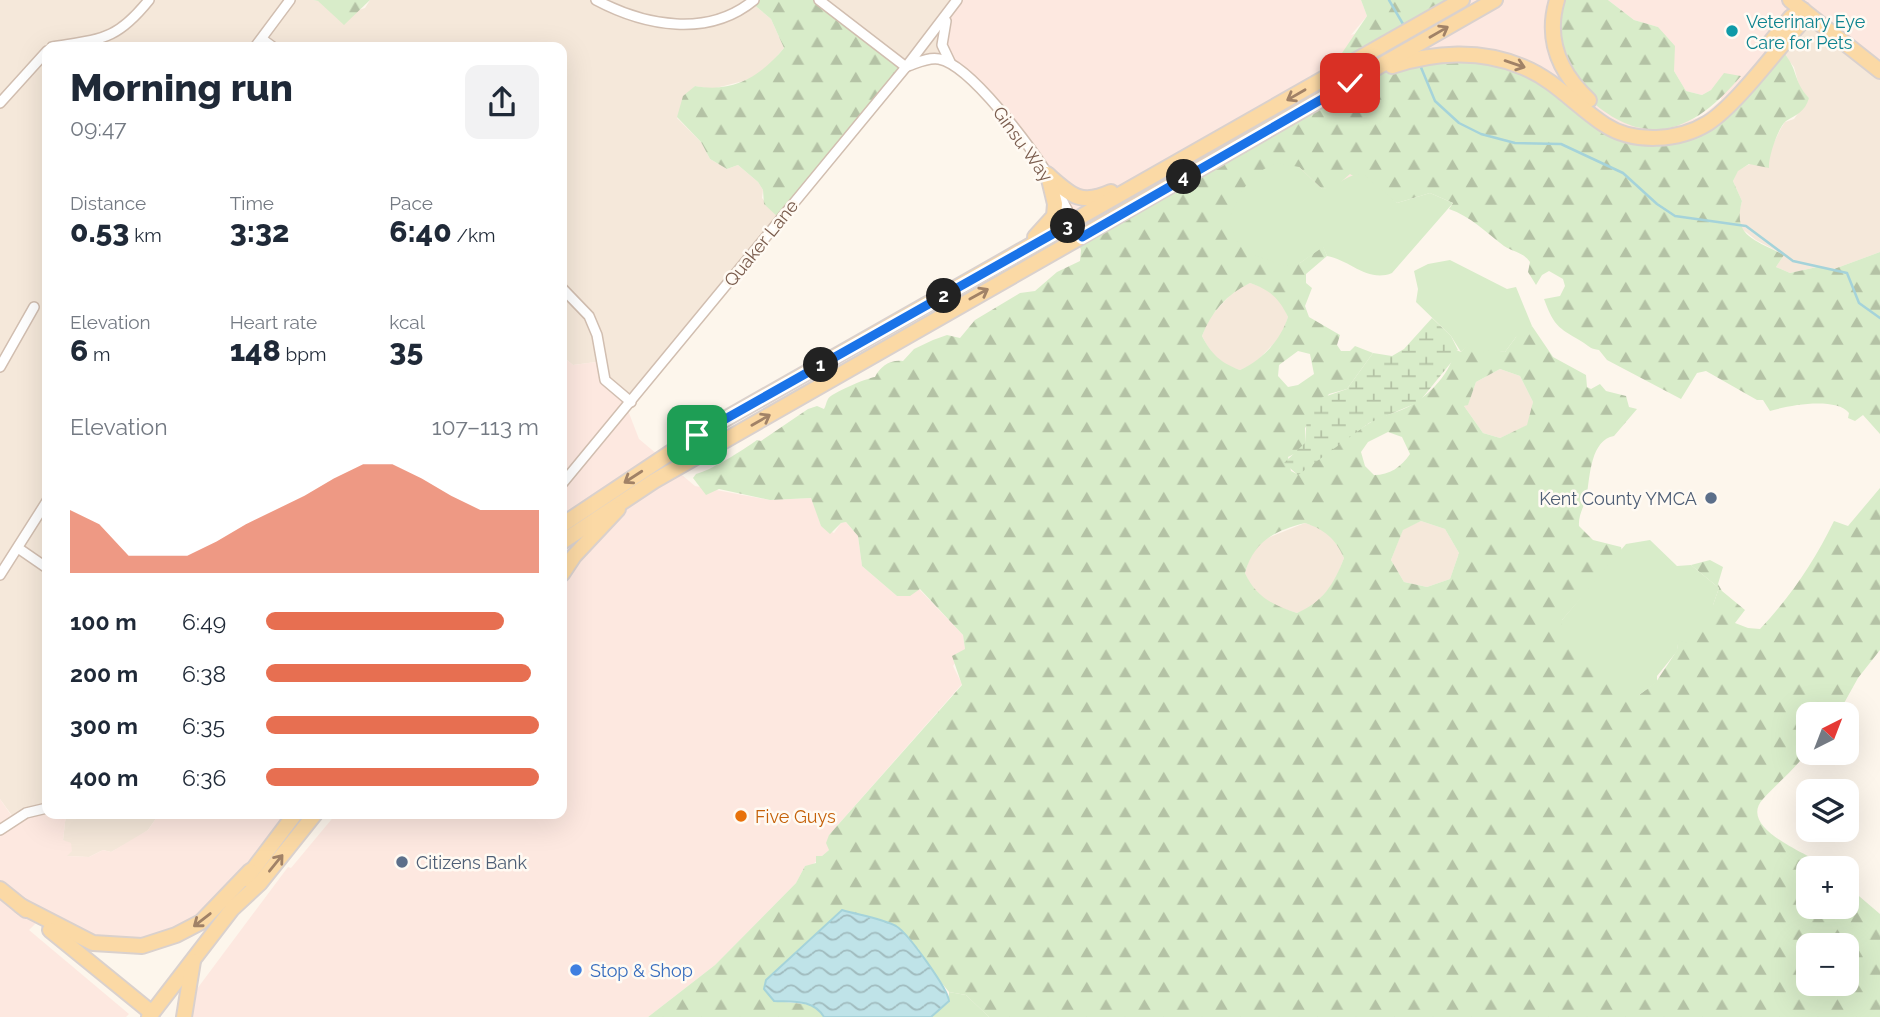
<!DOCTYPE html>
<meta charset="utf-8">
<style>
body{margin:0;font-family:Raleway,sans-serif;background:#f2f2f3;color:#1f2937;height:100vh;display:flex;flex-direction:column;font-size:26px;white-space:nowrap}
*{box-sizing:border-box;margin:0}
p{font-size:23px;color:#747a83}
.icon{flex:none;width:38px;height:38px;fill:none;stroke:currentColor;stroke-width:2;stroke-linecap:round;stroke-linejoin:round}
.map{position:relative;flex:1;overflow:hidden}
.sheet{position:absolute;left:42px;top:42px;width:525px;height:777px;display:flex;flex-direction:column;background:#fff;border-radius:14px;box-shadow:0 7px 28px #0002}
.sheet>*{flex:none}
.needle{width:46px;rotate:42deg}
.controls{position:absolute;left:1796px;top:702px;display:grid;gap:14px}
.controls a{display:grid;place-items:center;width:63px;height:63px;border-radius:14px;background:#fff;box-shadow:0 7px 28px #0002;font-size:35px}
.pin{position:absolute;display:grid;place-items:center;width:60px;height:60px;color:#fff;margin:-30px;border-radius:14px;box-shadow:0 4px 10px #0006}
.km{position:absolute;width:35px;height:35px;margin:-18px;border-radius:50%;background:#222;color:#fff;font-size:19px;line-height:35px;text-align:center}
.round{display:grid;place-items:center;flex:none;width:74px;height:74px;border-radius:14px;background:#f2f2f3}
.overview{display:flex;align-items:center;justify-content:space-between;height:119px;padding:0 28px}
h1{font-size:38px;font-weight:800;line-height:52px}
.figures{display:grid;grid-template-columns:repeat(3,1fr);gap:10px;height:119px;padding:7px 28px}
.figures div{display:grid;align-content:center}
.figures b{font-size:30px;font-weight:800}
.figures small{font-size:19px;font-weight:400}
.figures p{font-size:19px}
.chart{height:196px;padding:14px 28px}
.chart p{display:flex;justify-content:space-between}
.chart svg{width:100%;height:126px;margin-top:7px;fill:#e76f51;opacity:.7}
ul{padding:0 28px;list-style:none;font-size:23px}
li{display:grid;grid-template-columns:112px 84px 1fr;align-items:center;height:52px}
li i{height:18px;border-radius:9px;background:#e76f51}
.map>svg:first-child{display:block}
.residential{fill:#f5e8da}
.commercial{fill:#fde8e0}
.forest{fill:url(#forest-firs);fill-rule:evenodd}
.wetland{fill:url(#wetland-marsh)}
.green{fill:#d8ecc9}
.water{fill:url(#water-waves);stroke:#a5d3da;stroke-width:2}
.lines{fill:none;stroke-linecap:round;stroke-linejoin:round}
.stream{stroke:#a5d3da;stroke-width:2.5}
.minor-casing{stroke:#d1beb0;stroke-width:12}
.primary-casing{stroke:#dad1cd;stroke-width:18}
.minor{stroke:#fff;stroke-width:9}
.primary{stroke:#fbd9a5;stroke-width:14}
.oneway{stroke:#a18267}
.route-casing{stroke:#fff;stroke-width:14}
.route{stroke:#1a73e8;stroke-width:9}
.culture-dot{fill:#0f9aa8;stroke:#fffaf3;stroke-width:2.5}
.service-dot{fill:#5c6f8a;stroke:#fffaf3;stroke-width:2.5}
.food-dot{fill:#e8710a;stroke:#fffaf3;stroke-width:2.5}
.shop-dot{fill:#3f7fe0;stroke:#fffaf3;stroke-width:2.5}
.labels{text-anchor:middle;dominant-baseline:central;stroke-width:5;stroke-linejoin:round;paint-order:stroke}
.culture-label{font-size:18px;fill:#0d838f;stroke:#fffaf3;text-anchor:start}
.street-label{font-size:18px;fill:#7a5c4d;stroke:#fffaf3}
.service-label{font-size:18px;fill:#4e5e75;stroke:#fffaf3;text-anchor:end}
.food-label{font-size:18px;fill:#c56008;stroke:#fffaf3;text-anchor:start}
.shop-label{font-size:18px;fill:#366cbe;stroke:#fffaf3;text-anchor:start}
</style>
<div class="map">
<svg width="1880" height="1017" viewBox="0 0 1880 1017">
<defs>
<pattern id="forest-firs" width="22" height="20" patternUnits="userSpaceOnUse" patternTransform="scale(1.75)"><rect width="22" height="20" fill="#d8ecc9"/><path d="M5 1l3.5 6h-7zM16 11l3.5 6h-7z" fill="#b4c2a5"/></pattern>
<pattern id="wetland-marsh" width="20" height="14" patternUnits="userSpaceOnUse" patternTransform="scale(1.75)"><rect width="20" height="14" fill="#d8ecc9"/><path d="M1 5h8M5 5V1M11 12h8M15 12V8" fill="none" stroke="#b4c2a5"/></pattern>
<pattern id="water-waves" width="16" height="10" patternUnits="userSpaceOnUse" patternTransform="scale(1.75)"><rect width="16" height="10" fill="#bfe3e8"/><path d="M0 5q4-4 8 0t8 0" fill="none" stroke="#a0bbbe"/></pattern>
</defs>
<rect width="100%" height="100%" fill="#fdf6ec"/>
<g class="residential">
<path d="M0,0H313L359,10L365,8L370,0H752V3L771,19L784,48L765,70L751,79L712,89L695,86L686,95L677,118L701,142L710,159L727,169L738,165L758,182L763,190L762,198L780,219L629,399L597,368L596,362L573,365L562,356V47H47V807L13,817L0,799Z"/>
<path d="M820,0H958L949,58L909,65Z"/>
<path d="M1810,22L1880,70V252L1834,269L1817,267L1790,273L1776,267L1784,255L1756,240L1741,228L1737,219L1742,201L1733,181L1738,170L1768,155L1781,128L1785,122L1794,119L1809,98L1800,89L1794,67L1779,48L1793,33Z"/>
<path d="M1250,283L1268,289L1281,302L1288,317L1282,335L1255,363L1240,370L1224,365L1210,351L1202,336L1209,318L1235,290Z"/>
<path d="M1500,369L1520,376L1533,402L1528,425L1500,438L1483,433L1464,406L1468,404L1476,382Z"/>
<path d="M1421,521L1445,529L1459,553L1450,579L1427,587L1404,582L1391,560L1403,529Z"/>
<path d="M1305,523L1323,529L1337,543L1344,558L1334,584L1312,607L1297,613L1271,605L1251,586L1245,573L1251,553L1265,539Z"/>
<path d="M66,814H159L148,830L133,840L111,852L103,850L89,857L67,856L63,840Z"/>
</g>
<g class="commercial">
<path d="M958,0H1361L1367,16L1351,35L1460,0H1558L1670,127L1702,116L1721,100L1724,74L1711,90L1702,95L1686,91L1674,71L1658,27L1634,20L1608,0H1880V70L1810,22L1793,33L1697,128L1090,230L1050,181L1022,136L948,59L943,35L949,15Z"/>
<path d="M562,356L573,365L596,362L598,369L629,399L627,408L639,439L695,486L770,500L812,498L821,526L834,533L841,523L846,522L858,536L862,566L897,596L919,589L963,635L965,649L953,666L962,684L829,835V850L812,865L805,866L796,883L715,965L648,1017H176L288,867L291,868L336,814H562Z"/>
<path d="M0,799L13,818L47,807V814H66L63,840L71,843L72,851L67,856L89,857L103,850L111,852L148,830L159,814H285L202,921L123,946L41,918L29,930L129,1014L126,1017H0Z"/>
</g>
<g class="forest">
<path d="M313,0H370L344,25L318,1Z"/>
<path d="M752,0H820L906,66L780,219L764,204L763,190L758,182L738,165L727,169L710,159L701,142L677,117L683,96L695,86C733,93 760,77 784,48L771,19L752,3Z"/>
<path d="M1361,0H1460L1348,63L1342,53L1367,16Z"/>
<path d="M1558,0H1608L1634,20L1658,27L1675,46L1674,71L1686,91L1702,95L1711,90L1724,73L1741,76C1696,129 1650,152 1591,101C1579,90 1564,75 1559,59C1554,43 1558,17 1558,0Z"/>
<path d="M1779,48C1800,68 1791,79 1809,98C1805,112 1796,115 1786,121C1778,127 1768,158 1769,168L1749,164L1738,171L1733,181L1742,201C1732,237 1756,240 1784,255L1776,267L1790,273L1817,267L1834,269L1880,252V434L1863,415L1855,421L1848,418L1849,413C1836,397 1790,405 1770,411L1763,400H1757L1706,371L1697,373L1681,399L1607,360L1599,350C1591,349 1590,347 1584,343C1560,328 1555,329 1544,299L1560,296L1565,286L1563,279L1549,271L1542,275L1536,285L1528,272L1530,262C1523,252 1513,252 1504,246C1487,233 1470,216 1449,209L1453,203L1430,193L1397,203L1350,174L1334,188L1322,189L1299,167L1300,263L1323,246L1327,256L1306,274V283L1312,288L1305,306L1309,317L1340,335L1337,345L1341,351H1350L1355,346L1373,353L1347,389L1329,394L1305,428V443L1300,451L1288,457L1291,471L1297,474C1319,456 1344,439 1368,424C1381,415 1395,414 1408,407C1427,398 1454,370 1454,349L1461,352L1468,345L1505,352L1516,337L1532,326L1553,357L1586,375L1587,387L1591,389L1600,384L1606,391L1626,396L1629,407L1637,409L1614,436C1591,440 1590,475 1587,494C1585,506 1578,514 1579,526L1593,540L1621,547L1622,551L1562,620L1639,695L1656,682L1678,649L1676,639L1713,605L1719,588L1691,565L1710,560L1723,567L1718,584L1722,591L1745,610L1735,623L1748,628L1760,629C1791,596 1814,562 1834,521L1848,526L1880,488V650L1858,678L1838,714H1808V750C1796,769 1778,782 1763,799C1736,829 1812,855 1829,868H1808V906H1846V885L1880,914V1017H989L966,995L949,992L922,959L918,948L810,942L766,980L764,989L774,1001L814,1005L824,1017H648L715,965L796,883L805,866L816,863V856H822L829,850L826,843L829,835L962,685L952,656L965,649L963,635L920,589L910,596H897L862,566L858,536L846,522L841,523L830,534L821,526L811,498L770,500L719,489L706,495L693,478L696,474C712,470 743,450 757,440L761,441L808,409L817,406L824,409C826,406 826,402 828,399C831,393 867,378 875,377C880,366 891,359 903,361L914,349L933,340L947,335L960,338L975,320L1020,293L1035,291L1057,272L1080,261L1081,250L1076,235L1351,83L1423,57L1500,59L1609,126L1642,137L1697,128ZM1250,283C1270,290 1279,298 1288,317C1280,341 1263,359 1240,370C1221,363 1211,354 1202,336C1211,312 1227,294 1250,283ZM1298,351L1310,354L1314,374L1298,385L1288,387L1278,376L1279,365ZM1500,369L1520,376L1533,402L1527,425L1500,438L1483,433L1464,406L1468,405L1476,382ZM1388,432L1402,437L1410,454C1401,467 1390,475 1374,475L1365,466L1361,452L1368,442ZM1421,521L1445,529L1459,553L1450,579L1427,587L1404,582L1391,560L1403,530ZM1305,523C1325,530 1335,538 1344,558C1334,584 1323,602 1297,613C1273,605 1256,597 1245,573C1254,541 1274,531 1305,523ZM1808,945H1846V984H1808Z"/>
</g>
<path class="wetland" d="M1432,318L1451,336L1458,350H1454V359L1419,402L1369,423L1298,475L1284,463L1305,443L1307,415L1321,398L1347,389L1373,353L1392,356L1404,349Z"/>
<g class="green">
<path d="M1278,163L1299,167L1322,189C1339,187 1345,174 1363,174L1397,203L1430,193L1453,203L1392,273C1368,283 1350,260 1327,256L1323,247L1300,263L1284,266L1257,256L1236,241L1229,220C1239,193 1249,173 1278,163Z"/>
<path d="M1450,260L1507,289L1516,287L1532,326L1524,336L1516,337L1505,352L1488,350L1477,355L1468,346L1461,352L1451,336L1416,302L1418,289L1414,271L1428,264Z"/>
<path d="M1650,540L1677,566L1691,565L1719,588L1713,605L1714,614L1693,641L1687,643L1677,640L1678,650L1657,676V682L1639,695H1633L1561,629L1562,620L1626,544Z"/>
<path d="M949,992L966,995L989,1017H931L949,1002Z"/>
</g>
<path class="water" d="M842,910C859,915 881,918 896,926C908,933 948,989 949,1001L931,1017H824C813,999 793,1002 774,1001L764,989L766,980Z"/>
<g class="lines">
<g class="stream">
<path d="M1389,0L1403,24"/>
<path d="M1420,65L1435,101L1459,123L1481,134L1515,143L1561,144L1623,173L1657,204L1675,216L1746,226L1793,261L1847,273L1859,303L1880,318"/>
</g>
<defs>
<g id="minor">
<path d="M596,0C645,26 708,38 754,0"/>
<path d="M819,0L906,67"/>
<path d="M946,21L942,45L950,62"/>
<path d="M262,39L273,47"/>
<path d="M52,47C101,39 116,41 149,0"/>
<path d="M255,47L290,0"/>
<path d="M908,66C917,63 928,57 939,59C971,65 1031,148 1049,176"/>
<path d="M0,103L47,51"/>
<path d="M1056,189L1082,237"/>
<path d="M562,288L589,316L597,335L605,380L631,402"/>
<path d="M0,367L34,307"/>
<path d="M562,484L906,67L957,0"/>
<path d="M18,548L47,568"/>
<path d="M0,575L47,501"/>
<path d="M0,830L26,813L47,808"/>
</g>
<g id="primary">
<path d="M1557,0C1545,40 1560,73 1589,100"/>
<path d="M1790,0L1880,71"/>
<path d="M1770,43L1791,17L1803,10"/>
<path d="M1392,66C1434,52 1481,49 1523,67C1555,80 1576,106 1605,125C1634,144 1679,141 1708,123C1736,105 1775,52 1799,25L1803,10"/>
<path d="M1047,174C1071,195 1080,206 1111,192"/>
<path d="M1035,237L1054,216L1055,204L1048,175"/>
<path d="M562,525L697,435L1462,0"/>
<path d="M562,542L654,481L1495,0"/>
<path d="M562,574L574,556L618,509"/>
<path d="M246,879L295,814"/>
<path d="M0,889L26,910"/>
<path d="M21,906L93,943L142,946L176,935L201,922L250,871"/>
<path d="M50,930L152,1013"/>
<path d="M149,1017L232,909L260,883L315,814"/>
<path d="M184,1017L193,961"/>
</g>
</defs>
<use href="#minor" class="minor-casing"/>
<use href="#primary" class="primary-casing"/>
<use href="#minor" class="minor"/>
<use href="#primary" class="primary"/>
</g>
<defs><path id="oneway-shaft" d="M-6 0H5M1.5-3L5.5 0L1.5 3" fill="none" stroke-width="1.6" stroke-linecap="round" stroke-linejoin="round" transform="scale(1.75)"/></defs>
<g class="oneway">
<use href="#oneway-shaft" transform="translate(1439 32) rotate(-30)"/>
<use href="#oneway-shaft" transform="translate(1515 64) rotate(19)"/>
<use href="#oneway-shaft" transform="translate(1296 95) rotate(150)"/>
<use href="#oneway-shaft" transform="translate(979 294) rotate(-29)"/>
<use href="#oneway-shaft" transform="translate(761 420) rotate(-30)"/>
<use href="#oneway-shaft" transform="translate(633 477) rotate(147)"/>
<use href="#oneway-shaft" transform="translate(276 863) rotate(-51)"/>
<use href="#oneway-shaft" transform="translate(202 920) rotate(142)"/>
</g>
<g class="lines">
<defs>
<path id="route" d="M697,435L1074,222L1082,237L1350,83"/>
</defs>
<use href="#route" class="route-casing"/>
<use href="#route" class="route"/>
</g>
<circle class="culture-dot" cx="1732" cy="31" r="7"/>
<g class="service-dot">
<circle cx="1711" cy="498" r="7"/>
<circle cx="402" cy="862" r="7"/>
</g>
<circle class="food-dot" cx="741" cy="816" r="7"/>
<circle class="shop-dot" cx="576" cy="970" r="7"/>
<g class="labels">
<g class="culture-label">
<text x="1746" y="21">Veterinary Eye<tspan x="1746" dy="21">Care for Pets</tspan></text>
</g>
<g class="street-label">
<text transform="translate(1023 144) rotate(54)">Ginsu Way</text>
<text transform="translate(761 243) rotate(-51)">Quaker Lane</text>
</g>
<g class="service-label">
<text x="1697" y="498">Kent County YMCA</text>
<text x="416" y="862" text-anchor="start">Citizens Bank</text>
</g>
<g class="food-label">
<text x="755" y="816">Five Guys</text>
</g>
<g class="shop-label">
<text x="590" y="970">Stop &amp; Shop</text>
</g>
</g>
</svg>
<div class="controls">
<a><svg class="needle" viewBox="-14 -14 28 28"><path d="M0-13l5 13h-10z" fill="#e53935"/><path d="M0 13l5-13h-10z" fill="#747a83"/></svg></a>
<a><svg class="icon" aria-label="layers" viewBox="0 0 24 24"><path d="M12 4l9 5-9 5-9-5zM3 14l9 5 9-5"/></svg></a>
<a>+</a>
<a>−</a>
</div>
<div class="pin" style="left:697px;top:435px;background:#1e9e55"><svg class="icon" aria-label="arrive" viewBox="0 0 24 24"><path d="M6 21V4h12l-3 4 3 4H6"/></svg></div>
<div class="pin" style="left:1350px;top:83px;background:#d93025"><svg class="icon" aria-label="check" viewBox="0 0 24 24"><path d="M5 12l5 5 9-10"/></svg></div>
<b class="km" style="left:821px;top:365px">1</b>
<b class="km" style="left:944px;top:296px">2</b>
<b class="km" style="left:1068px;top:226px">3</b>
<b class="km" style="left:1184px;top:177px">4</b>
<section class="sheet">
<div class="overview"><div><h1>Morning run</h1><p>09:47</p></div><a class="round"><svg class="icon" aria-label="share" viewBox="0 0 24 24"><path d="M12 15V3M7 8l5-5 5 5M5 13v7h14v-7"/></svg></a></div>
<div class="figures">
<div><p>Distance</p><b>0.53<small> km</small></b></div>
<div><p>Time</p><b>3:32</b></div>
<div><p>Pace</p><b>6:40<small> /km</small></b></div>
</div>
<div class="figures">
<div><p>Elevation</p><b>6<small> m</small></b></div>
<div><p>Heart rate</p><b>148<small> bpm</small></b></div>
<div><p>kcal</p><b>35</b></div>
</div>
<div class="chart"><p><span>Elevation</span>107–113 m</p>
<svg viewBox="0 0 160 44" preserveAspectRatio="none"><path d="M0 44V22L10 27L20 38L30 38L40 38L50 33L60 27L70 22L80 17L90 11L100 6L110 6L120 11L130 17L140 22L150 22L160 22V44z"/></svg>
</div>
<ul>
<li><b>100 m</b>6:49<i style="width:87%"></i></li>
<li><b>200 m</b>6:38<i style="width:97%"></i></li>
<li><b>300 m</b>6:35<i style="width:100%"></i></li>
<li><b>400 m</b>6:36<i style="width:100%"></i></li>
</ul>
</section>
</div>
